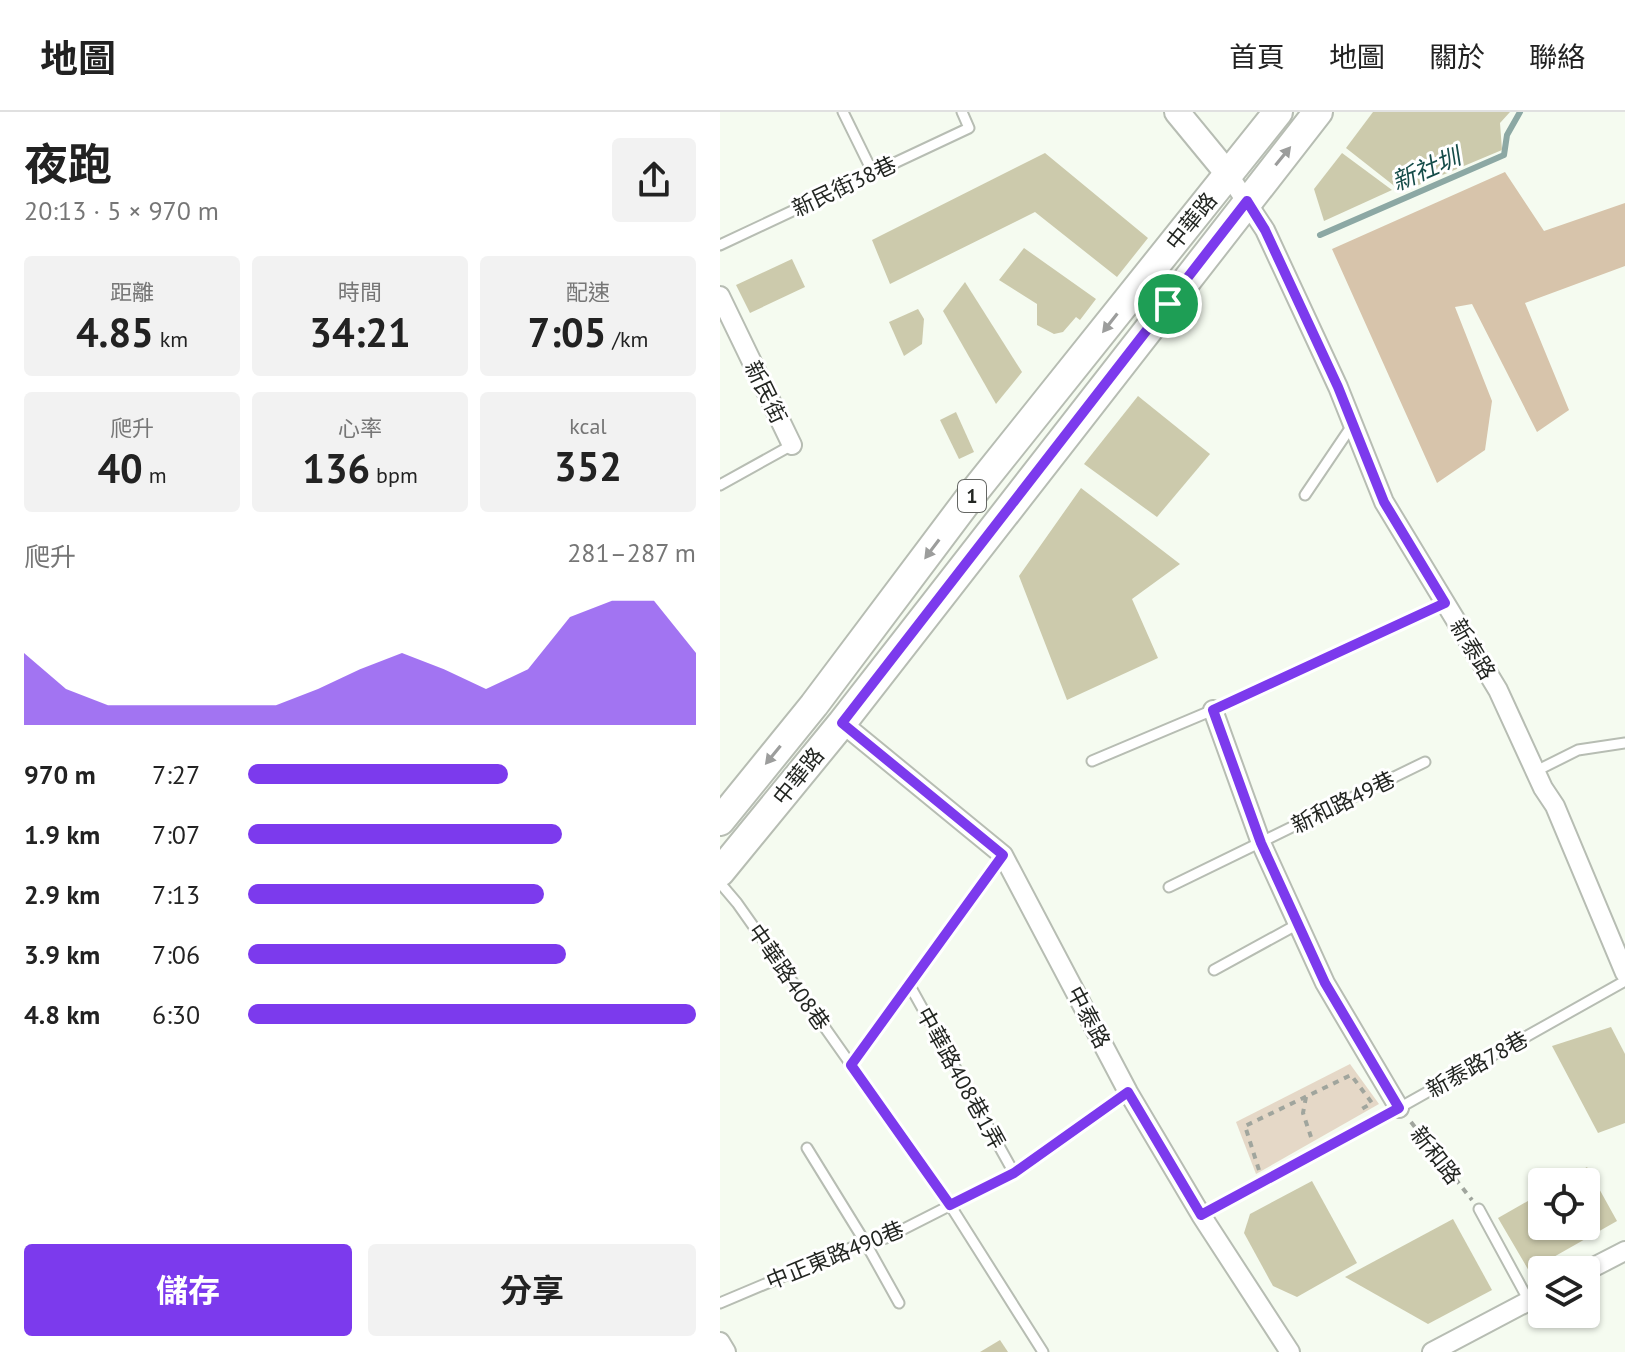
<!DOCTYPE html>
<html lang="zh-TW">
<meta charset="utf-8">
<style>
body{margin:0;font-family:"PT Sans","Noto Sans TC",sans-serif;background:#f2f2f2;color:#222;height:100vh;display:flex;flex-direction:column;font-size:30px;white-space:nowrap}
*{box-sizing:border-box;margin:0}
p{font-size:26px;color:#767676}
.icon{flex:none;width:44px;height:44px;fill:none;stroke:currentColor;stroke-width:2;stroke-linecap:round;stroke-linejoin:round}
.map{position:relative;flex:1;overflow:hidden}
.panel{display:flex;flex-direction:column;background:#fff;width:720px}
.panel>*{flex:none}
.tools{position:absolute;left:808px;top:1056px;display:grid;gap:16px}
.tools a{display:grid;place-items:center;width:72px;height:72px;border-radius:8px;background:#fff;box-shadow:0 2px 6px #0004;font-size:40px}
.pin{position:absolute;display:grid;place-items:center;width:68px;height:68px;color:#fff;margin:-34px;border:4px solid #fff;border-radius:50%;box-shadow:0 2px 8px #0007}
.round{display:grid;place-items:center;flex:none;width:84px;height:84px;border-radius:8px;background:#f2f2f2}
.headline{display:flex;align-items:center;justify-content:space-between;height:136px;padding:0 24px}
h1{font-size:44px;font-weight:700;line-height:60px}
.figures{display:grid;grid-template-columns:repeat(3,1fr);gap:12px;height:136px;padding:8px 24px}
.figures div{display:grid;align-content:center;border-radius:8px;background:#f2f2f2;text-align:center}
.figures b{font-size:40px;font-weight:700}
.figures small{font-size:22px;font-weight:400}
.figures p{font-size:22px}
.chart{height:224px;padding:16px 24px}
.chart p{display:flex;justify-content:space-between}
.chart svg{width:100%;height:144px;margin-top:8px;fill:#7c3aed;opacity:.7}
.action{display:flex;gap:16px;margin-top:auto;padding:16px 24px}
.action a{flex:1;height:92px;border-radius:8px;background:#7c3aed;color:#fff;font-size:32px;font-weight:700;line-height:92px;text-align:center}
.action a+a{background:#f2f2f2;color:#222}
ul{padding:0 24px;list-style:none;font-size:26px}
li{display:grid;grid-template-columns:128px 96px 1fr;align-items:center;height:60px}
li i{height:20px;border-radius:10px;background:#7c3aed}
header{display:flex;align-items:center;gap:48px;box-sizing:border-box;height:112px;padding:0 40px;background:#fff;border-bottom:2px solid #e0e0e0}
header strong{font-size:38px}
nav{display:flex;gap:44px;margin-inline-start:auto;font-size:28px}
main{display:flex;flex:1;min-height:0}
.map>svg:first-child{display:block}
.green{fill:#e5d8c7}
.forest{fill:#d7c4ab}
.lines{fill:none;stroke-linecap:round;stroke-linejoin:round}
.stream{stroke:#8ca8a4;stroke-width:6}
.building{fill:#cccaac}
.lane-casing{stroke:#b7bdb3;stroke-width:13}
.street-casing{stroke:#b7bdb3;stroke-width:22}
.secondary-casing{stroke:#b7bdb3;stroke-width:28}
.primary-casing{stroke:#b7bdb3;stroke-width:32}
.path{stroke:#a0a59d;stroke-width:4;stroke-dasharray:6 6;stroke-linecap:butt}
.lane{stroke:#fff;stroke-width:9}
.street{stroke:#fff;stroke-width:18}
.secondary{stroke:#fff;stroke-width:24}
.primary{stroke:#fff;stroke-width:28}
.oneway{fill:#9c9d9c}
.route-casing{stroke:#fff;stroke-width:16}
.route{stroke:#7c3aed;stroke-width:10}
.labels{text-anchor:middle;dominant-baseline:central;stroke-width:6;stroke-linejoin:round;paint-order:stroke}
.shield{fill:#fff;stroke:#656764;stroke-width:2}
.shield-label{font-size:20px;font-weight:bold;fill:#232622}
.street-label{font-size:22px;fill:#232622;stroke:#fff}
.water-label{font-size:24px;font-style:italic;fill:#154c49;stroke:#fff}
</style>
<header>
<strong>地圖</strong>
<nav><a>首頁</a><a>地圖</a><a>關於</a><a>聯絡</a></nav>
</header>
<main>
<section class="panel">
<div class="headline"><div><h1>夜跑</h1><p>20:13 · 5 × 970 m</p></div><a class="round"><svg class="icon" aria-label="share" viewBox="0 0 24 24"><path d="M12 15V3M7 8l5-5 5 5M5 13v7h14v-7"/></svg></a></div>
<div class="figures">
<div><p>距離</p><b>4.85<small> km</small></b></div>
<div><p>時間</p><b>34:21</b></div>
<div><p>配速</p><b>7:05<small> /km</small></b></div>
</div>
<div class="figures">
<div><p>爬升</p><b>40<small> m</small></b></div>
<div><p>心率</p><b>136<small> bpm</small></b></div>
<div><p>kcal</p><b>352</b></div>
</div>
<div class="chart"><p><span>爬升</span>281–287 m</p>
<svg viewBox="0 0 160 44" preserveAspectRatio="none"><path d="M0 44V22L10 33L20 38L30 38L40 38L50 38L60 38L70 33L80 27L90 22L100 27L110 33L120 27L130 11L140 6L150 6L160 22V44z"/></svg>
</div>
<ul>
<li><b>970 m</b>7:27<i style="width:58%"></i></li>
<li><b>1.9 km</b>7:07<i style="width:70%"></i></li>
<li><b>2.9 km</b>7:13<i style="width:66%"></i></li>
<li><b>3.9 km</b>7:06<i style="width:71%"></i></li>
<li><b>4.8 km</b>6:30<i style="width:100%"></i></li>
</ul>
<div class="action"><a>儲存</a><a>分享</a></div>
</section>
<div class="map">
<svg width="905" height="1240" viewBox="0 0 905 1240">
<rect width="100%" height="100%" fill="#f5fbf0"/>
<path class="green" d="M630,952L659,992L536,1062L516,1010Z"/>
<path class="forest" d="M785,60L824,119L905,91V154L805,191L849,298L817,320L752,192L735,195L772,289L765,338L717,371L612,137Z"/>
<g class="lines">
<path class="stream" d="M600,123L784,43L787,23L800,0"/>
</g>
<g class="building">
<path d="M653,0H790L780,11L782,38L682,80L626,36Z"/>
<path d="M325,41L428,126L397,165L315,100L170,172L152,128Z"/>
<path d="M622,41L672,78L604,109L594,77Z"/>
<path d="M304,136L376,187L360,208L356,205L343,220L334,222L317,213V192L279,168Z"/>
<path d="M72,147L85,175L30,201L16,173Z"/>
<path d="M245,170L302,260L276,292L223,199Z"/>
<path d="M198,197L204,207L202,232L184,244L169,210Z"/>
<path d="M418,284L490,342L437,405L364,352Z"/>
<path d="M236,300L254,340L239,347L220,308Z"/>
<path d="M361,376L460,452L412,487L438,546L347,588L299,464Z"/>
<path d="M891,915L905,942V1011L878,1021L832,934Z"/>
<path d="M867,1055L897,1109L809,1159L778,1106L822,1081V1114H866V1070H841Z"/>
<path d="M592,1069L637,1151L577,1185L553,1174L524,1121L530,1102Z"/>
<path d="M733,1107L772,1178L708,1212L625,1165Z"/>
<path d="M280,1228L288,1240H260Z"/>
</g>
<g class="lines">
<defs>
<g id="lane">
<path d="M123,0L153,61"/>
<path d="M0,133L249,16L242,0"/>
<path d="M0,373L72,333"/>
<path d="M585,383L633,312"/>
<path d="M372,649L493,598L725,491"/>
<path d="M816,659L858,638L905,631"/>
<path d="M0,771L17,791L230,1093L323,1240"/>
<path d="M449,775L705,650"/>
<path d="M494,858L578,812"/>
<path d="M190,874L294,1061"/>
<path d="M131,953L283,743"/>
<path d="M87,1036L145,1130L179,1191"/>
<path d="M759,1097L809,1189"/>
<path d="M481,1103L679,996L905,869"/>
<path d="M0,1191L145,1130L166,1126L294,1061L408,980"/>
</g>
<g id="street">
<path d="M508,62L545,118L618,275L664,390L778,578L823,676L835,694L905,861"/>
<path d="M0,184L72,333"/>
<path d="M493,598L541,731L605,871L679,996"/>
<path d="M122,611L283,743L408,980L481,1103L570,1240"/>
<path d="M866,1159L905,1139"/>
<path d="M0,1230L6,1240"/>
<path d="M712,1240L822,1182"/>
</g>
<path id="secondary" d="M457,0L508,62"/>
<g id="primary">
<path d="M0,709L94,593L254,380L558,0"/>
<path d="M0,760L122,611L598,0"/>
</g>
</defs>
<use href="#lane" class="lane-casing"/>
<use href="#street" class="street-casing"/>
<use href="#secondary" class="secondary-casing"/>
<use href="#primary" class="primary-casing"/>
<g class="path">
<path d="M586,985L583,1001L591,1025"/>
<path d="M691,1010L752,1088"/>
<path d="M539,1058L525,1014L631,963L652,991L640,998"/>
</g>
<use href="#lane" class="lane"/>
<use href="#street" class="street"/>
<use href="#secondary" class="secondary"/>
<use href="#primary" class="primary"/>
</g>
<defs><path id="oneway-solid" d="M-6-.8H1V-3.2L6.5 0L1 3.2V.8H-6Z" transform="scale(2)"/></defs>
<g class="oneway">
<use href="#oneway-solid" transform="translate(563 44) rotate(-51)"/>
<use href="#oneway-solid" transform="translate(390 211) rotate(128)"/>
<use href="#oneway-solid" transform="translate(212 437) rotate(127)"/>
<use href="#oneway-solid" transform="translate(53 643) rotate(129)"/>
</g>
<g class="lines">
<defs>
<path id="route" d="M527,89L545,118L618,275L664,390L725,491L493,598L541,731L605,871L679,996L481,1103L408,980L294,1061L230,1093L131,953L283,743L122,611Z"/>
</defs>
<use href="#route" class="route-casing"/>
<use href="#route" class="route"/>
</g>
<g class="labels">
<rect class="shield" x="238" y="368" width="28" height="32" rx="6"/>
<g class="shield-label">
<text x="252" y="384">1</text>
</g>
<g class="street-label">
<text transform="translate(124 74) rotate(-25)">新民街38巷</text>
<text transform="translate(471 109) rotate(-51)">中華路</text>
<text transform="translate(46 280) rotate(64)">新民街</text>
<text transform="translate(753 537) rotate(59)">新泰路</text>
<text transform="translate(78 664) rotate(-51)">中華路</text>
<text transform="translate(623 690) rotate(-26)">新和路49巷</text>
<text transform="translate(69 865) rotate(55)">中華路408巷</text>
<text transform="translate(369 905) rotate(62)">中泰路</text>
<text transform="translate(757 952) rotate(-29)">新泰路78巷</text>
<text transform="translate(241 966) rotate(61)">中華路408巷1弄</text>
<text transform="translate(716 1043) rotate(52)">新和路</text>
<text transform="translate(115 1143) rotate(-22)">中正東路490巷</text>
</g>
<g class="water-label">
<text transform="translate(706 57) rotate(-23)">新社圳</text>
</g>
</g>
</svg>
<div class="tools">
<a><svg class="icon" aria-label="locate" viewBox="0 0 24 24"><circle cx="12" cy="12" r="6"/><path d="M12 2v4M12 18v4M2 12h4M18 12h4"/></svg></a>
<a><svg class="icon" aria-label="layers" viewBox="0 0 24 24"><path d="M12 4l9 5-9 5-9-5zM3 14l9 5 9-5"/></svg></a>
</div>
<div class="pin" style="left:448px;top:192px;background:#1e9e55"><svg class="icon" aria-label="arrive" viewBox="0 0 24 24"><path d="M6 21V4h12l-3 4 3 4H6"/></svg></div>
</div>
</main>
